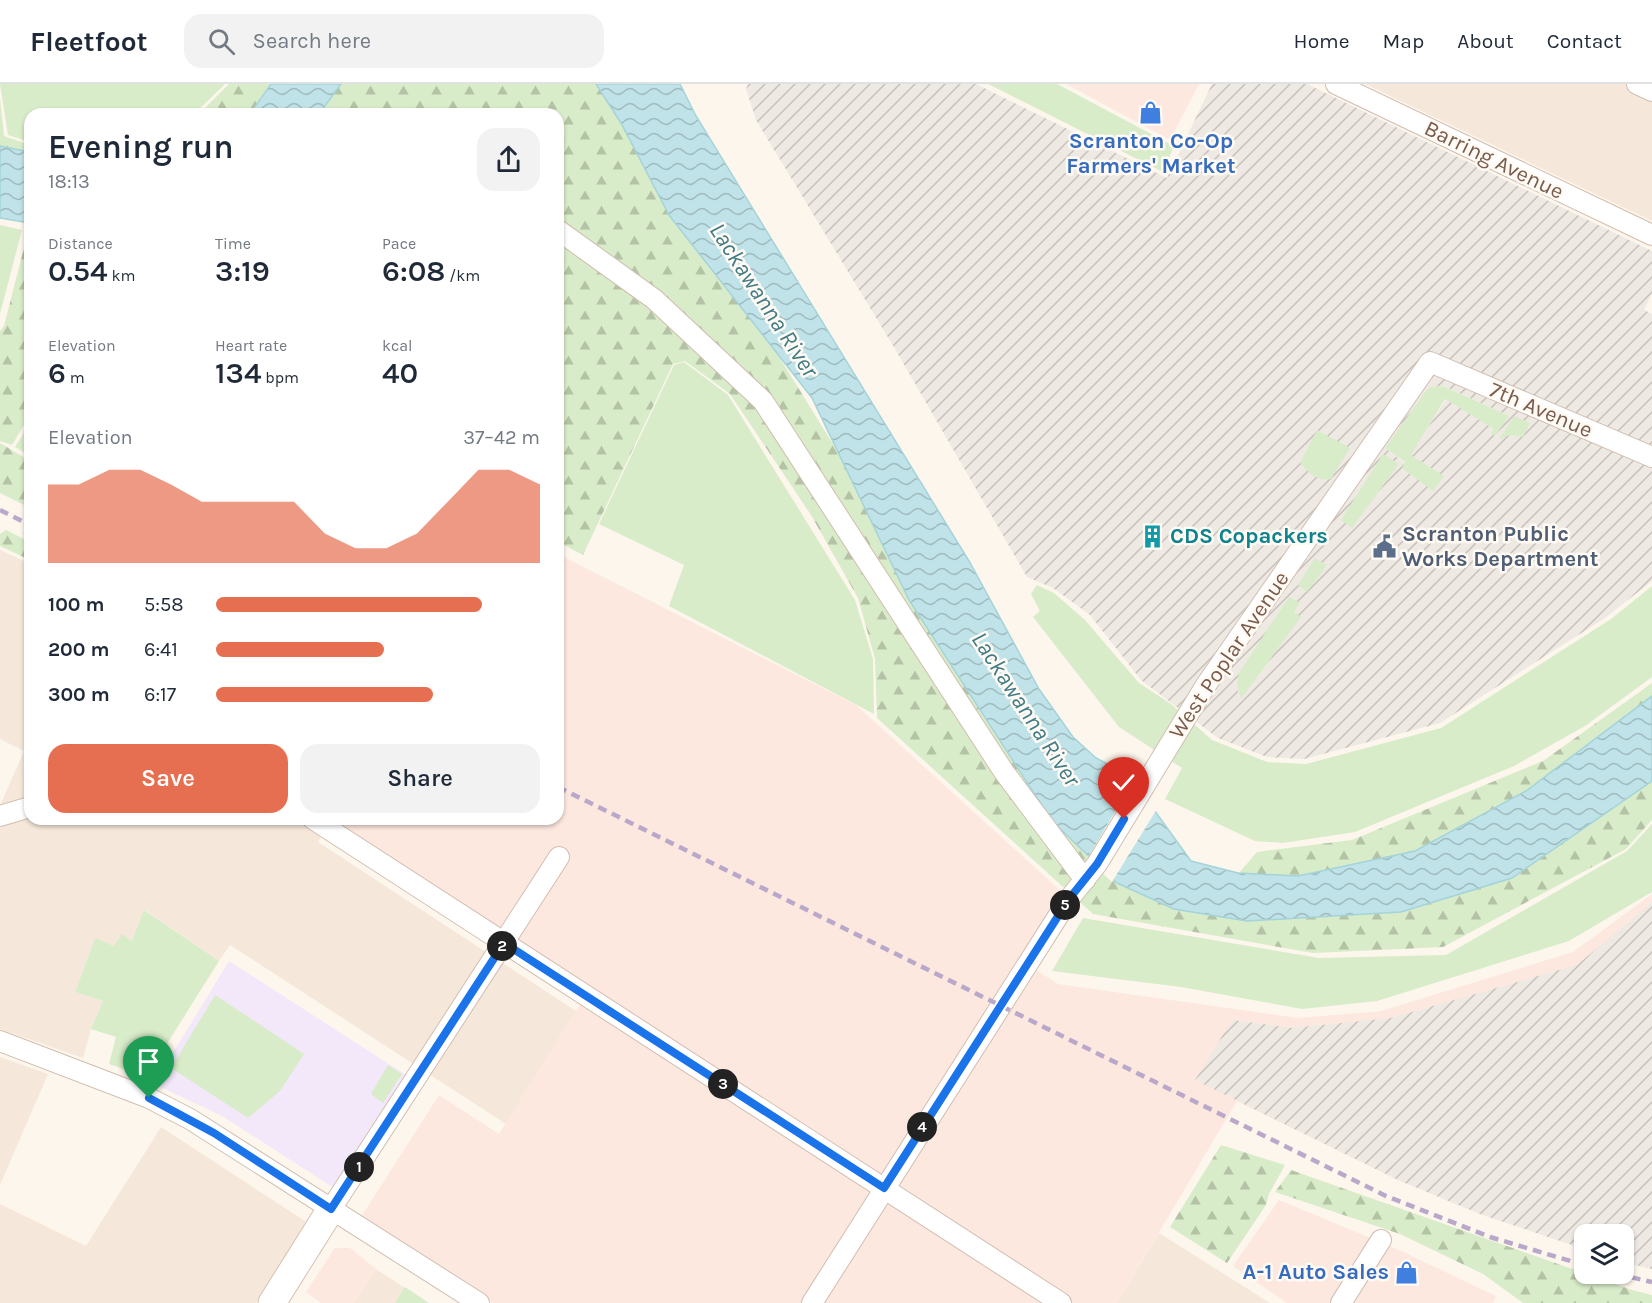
<!DOCTYPE html>
<meta charset="utf-8">
<style>
body{margin:0;font-family:Karla,sans-serif;background:#f2f2f3;color:#1f2937;height:100vh;display:flex;flex-direction:column;font-size:22px;white-space:nowrap}
*{box-sizing:border-box;margin:0}
p{font-size:20px;color:#747a83}
.icon{flex:none;width:33px;height:33px;fill:none;stroke:currentColor;stroke-width:2;stroke-linecap:round;stroke-linejoin:round}
.map{position:relative;flex:1;overflow:hidden}
.details{position:absolute;left:24px;top:24px;width:540px;height:717px;display:flex;flex-direction:column;background:#fff;border-radius:18px;box-shadow:0 2px 4px #0004}
.details>*{flex:none}
.fabs{position:absolute;left:1574px;top:1140px;display:grid;gap:12px}
.fabs a{display:grid;place-items:center;width:60px;height:60px;border-radius:12px;background:#fff;box-shadow:0 2px 4px #0004;font-size:30px}
.pin{position:absolute;display:grid;place-items:center;width:51px;height:51px;color:#fff;margin:-62px -26px;border-radius:50% 50% 50% 0;rotate:-45deg;box-shadow:0 0 6px #0007}
.pin .icon{rotate:45deg}
.km{position:absolute;width:30px;height:30px;margin:-15px;border-radius:50%;background:#222;color:#fff;font-size:16px;line-height:30px;text-align:center}
.round{display:grid;place-items:center;flex:none;width:63px;height:63px;border-radius:18px;background:#f2f2f3}
.overview{display:flex;align-items:center;justify-content:space-between;height:102px;padding:0 24px}
h1{font-size:33px;font-weight:600;line-height:45px}
.stats{display:grid;grid-template-columns:repeat(3,1fr);gap:9px;height:102px;padding:6px 24px}
.stats div{display:grid;align-content:center}
.stats b{font-size:30px;font-weight:600}
.stats small{font-size:16px;font-weight:400}
.stats p{font-size:16px}
.chart{height:168px;padding:12px 24px}
.chart p{display:flex;justify-content:space-between}
.chart svg{width:100%;height:108px;margin-top:6px;fill:#e76f51;opacity:.7}
.action{display:flex;gap:12px;margin-top:auto;padding:12px 24px}
.action a{flex:1;height:69px;border-radius:18px;background:#e76f51;color:#fff;font-size:24px;font-weight:600;line-height:69px;text-align:center}
.action a+a{background:#f2f2f3;color:#1f2937}
ul{padding:0 24px;list-style:none;font-size:20px}
li{display:grid;grid-template-columns:96px 72px 1fr;align-items:center;height:45px}
li i{height:15px;border-radius:8px;background:#e76f51}
header{display:flex;align-items:center;gap:36px;box-sizing:border-box;height:84px;padding:0 30px;background:#fff;border-bottom:2px solid #e0e1e3}
header strong{font-size:28px}
nav{display:flex;gap:33px;margin-inline-start:auto;font-size:21px}
.search{width:420px;height:54px;background:#f2f2f3;display:flex;align-items:center;gap:15px;box-sizing:border-box;padding:0 21px;border-radius:18px;color:#747a83;font-size:22px}
.map>svg:first-child{display:block}
.residential{fill:#f5e8da}
.commercial{fill:#fde8e0}
.industrial{fill:url(#industrial-furrows);fill-rule:evenodd}
.education{fill:#f3e8fa}
.green{fill:#d8ecc9}
.forest{fill:url(#forest-firs)}
.water{fill:url(#water-waves);stroke:#a5d3da;stroke-width:1.5}
.pier{fill:#fdf6ec}
.lines{fill:none;stroke-linecap:round;stroke-linejoin:round}
.street-casing{stroke:#d1beb0;stroke-width:22}
.secondary-casing{stroke:#d6c0b0;stroke-width:29}
.street{stroke:#fff;stroke-width:20}
.secondary{stroke:#fff;stroke-width:27}
.rail{stroke:#b9a8c9;stroke-width:4.5;stroke-dasharray:9 6;stroke-linecap:butt}
.route-casing{stroke:#fff;stroke-width:12}
.route{stroke:#1a73e8;stroke-width:8}
.labels{text-anchor:middle;dominant-baseline:central;stroke-width:5;stroke-linejoin:round;paint-order:stroke}
.shop-label{font-size:22px;font-weight:bold;fill:#366cbe;stroke:#fffaf3}
.street-label{font-size:22px;fill:#7a5c4d;stroke:#fffaf3}
.service-label{font-size:22px;font-weight:bold;fill:#4e5e75;stroke:#fffaf3;text-anchor:start}
.culture-label{font-size:22px;font-weight:bold;fill:#0d838f;stroke:#fffaf3;text-anchor:start}
.water-label{font-size:24px;font-style:italic;fill:#437c86;stroke:#fffaf3}
</style>
<header>
<strong>Fleetfoot</strong>
<div class="search"><svg class="icon" aria-label="search" viewBox="0 0 24 24"><circle cx="10" cy="10" r="6"/><path d="M15 15l6 6"/></svg>Search here</div>
<nav><a>Home</a><a>Map</a><a>About</a><a>Contact</a></nav>
</header>
<div class="map">
<svg width="1652" height="1219" viewBox="0 0 1652 1219">
<defs>
<pattern id="industrial-furrows" width="10" height="10" patternUnits="userSpaceOnUse" patternTransform="scale(1.5)"><rect width="10" height="10" fill="#efe9e4"/><path d="M-1 1l2-2M0 10L10 0M9 11l2-2" fill="none" stroke="#c7c0bb"/></pattern>
<pattern id="forest-firs" width="22" height="20" patternUnits="userSpaceOnUse" patternTransform="scale(1.5)"><rect width="22" height="20" fill="#d8ecc9"/><path d="M5 1l3.5 6h-7zM16 11l3.5 6h-7z" fill="#b4c2a5"/></pattern>
<pattern id="water-waves" width="16" height="10" patternUnits="userSpaceOnUse" patternTransform="scale(1.5)"><rect width="16" height="10" fill="#bfe3e8"/><path d="M0 5q4-4 8 0t8 0" fill="none" stroke="#a0bbbe"/></pattern>
</defs>
<rect width="100%" height="100%" fill="#fdf6ec"/>
<g class="residential">
<path d="M1365,0H1652V137Z"/>
<path d="M0,466L30,480V735H331L318,758L576,927L506,1040L230,861L219,877L145,826L132,857L114,862L95,854L75,908L103,917L91,945L83,974L0,945V722L24,667L0,655Z"/>
<path d="M0,973L48,990L0,1101Z"/>
<path d="M161,1043L308,1139L256,1219H0V1120L86,1162Z"/>
<path d="M1159,1149L1270,1219H1117Z"/>
<path d="M376,1185L428,1219H354Z"/>
</g>
<g class="commercial">
<path d="M1066,0H1199L1170,56Z"/>
<path d="M558,470L856,621L1063,809L1022,877L1058,900L1298,934L1381,927L1573,868L1652,810V1185L1623,1178V1150H1584V1165L1480,1130L1398,1096L1237,1017L1117,1219H493L361,1133L439,1011L499,1050L590,904L330,737L331,735H558Z"/>
<path d="M1279,1116L1397,1165L1496,1212L1493,1219H1287L1233,1182Z"/>
<path d="M335,1164H350L376,1185L354,1219H321L306,1208Z"/>
</g>
<g class="industrial">
<path d="M748,0H976L1167,94L1212,0H1307L1652,167V209L1644,226L1652,230V497L1605,534L1440,639L1304,675L1267,673L1218,654L1141,596L1090,531L1053,504L1027,493L895,265L756,36L746,5ZM1444,302L1509,332L1494,352V345L1446,315L1402,384L1405,379L1385,364L1431,303ZM1379,379L1399,380L1341,436ZM1300,519L1294,528L1238,609L1239,589Z"/>
<path d="M1652,818V1185L1623,1178V1150H1584V1165L1480,1130L1398,1096L1195,996L1232,936L1292,944L1391,934L1577,881Z"/>
</g>
<path class="education" d="M229,877L409,993L337,1106L222,1032L154,1000Z"/>
<g class="green">
<path d="M0,0H225L194,30H30V58L8,51Z"/>
<path d="M988,0H1057L1174,62L1163,88Z"/>
<path d="M0,141L22,146L0,230Z"/>
<path d="M684,278L728,311L855,516L873,575L874,630L669,522L684,481L599,440L674,281Z"/>
<path d="M1443,302L1509,332L1495,352L1491,350L1494,345L1445,315L1411,371L1444,392L1433,407L1402,384L1405,378L1385,364L1426,307L1431,303Z"/>
<path d="M1514,332L1530,339L1523,353L1511,351L1499,355Z"/>
<path d="M30,339V372L15,363Z"/>
<path d="M1317,346L1350,364L1331,395C1317,398 1309,389 1300,379Z"/>
<path d="M1383,370L1399,380L1352,444L1341,436Z"/>
<path d="M1315,474L1327,481L1307,508L1298,501Z"/>
<path d="M1037,501L1054,509L1085,536L1139,599L1171,620L1212,656L1267,678L1306,680L1441,644L1611,535L1652,502V593L1585,642L1514,682L1355,748L1283,759L1255,757L1165,715L1182,684L1119,643L1033,533L1040,527L1031,510Z"/>
<path d="M1289,513L1300,519L1294,528L1301,533L1241,615L1237,601L1239,589Z"/>
<path d="M1652,740V808L1569,857L1377,917L1302,925L1181,903L1052,887L1083,834L1319,874L1446,871L1627,767Z"/>
<path d="M144,826L219,877L146,993L109,980L116,953L91,945L103,917L75,908L95,854L114,862L122,850L132,857Z"/>
<path d="M215,911L304,970L280,1007L248,1034L171,984Z"/>
<path d="M388,981L402,990L383,1019L371,1010Z"/>
<path d="M405,1203L429,1219H395Z"/>
</g>
<g class="forest">
<path d="M229,0H625L757,237L958,563L1220,811L1257,768L1352,756L1543,677L1652,599V736L1626,765L1443,863L1313,869L1093,830L877,634L875,575L858,514L811,431L730,310L685,277L673,280L583,471L558,458V30H199Z"/>
<path d="M0,14L4,52L30,61V92L0,84Z"/>
<path d="M28,148H30V331L12,361L0,357V247L4,242Z"/>
<path d="M0,359L30,377V424L0,409Z"/>
<path d="M6,446L30,458V476L0,462V450Z"/>
<path d="M1221,1061L1285,1081L1269,1110L1266,1121L1227,1179L1170,1143Z"/>
<path d="M1291,1086L1632,1206L1652,1211V1219H1523L1483,1190L1400,1150L1275,1108Z"/>
</g>
<g class="water">
<path d="M271,0H341L319,30H250Z"/>
<path d="M596,0H680L696,32L969,477L1039,605L1073,653L1096,674L1129,691L1191,777L1238,789L1298,792L1415,767L1526,707L1652,612V697L1512,794L1401,828L1247,837L1174,825L1117,799L1052,737L909,516L812,314L669,131L621,39Z"/>
<path d="M0,62L30,68V139L0,134Z"/>
</g>
<path class="pier" d="M1135,694L1157,725L1112,798L1087,775Z"/>
<g class="lines">
<defs>
<g id="street">
<path d="M1336,0L1652,151"/>
<path d="M1637,0L1652,7"/>
<path d="M558,146L654,215L763,317L1004,688L1085,796"/>
<path d="M0,732L30,723"/>
<path d="M313,735L1061,1219"/>
<path d="M0,957L149,1014L190,1035L479,1219"/>
<path d="M331,1125L559,773"/>
<path d="M812,1219L1069,815L1097,780L1206,601L1430,278L1652,373"/>
<path d="M1341,1219L1381,1156"/>
</g>
<path id="secondary" d="M272,1219L331,1125"/>
</defs>
<use href="#street" class="street-casing"/>
<use href="#secondary" class="secondary-casing"/>
<use href="#street" class="street"/>
<use href="#secondary" class="secondary"/>
<g class="rail">
<path d="M0,426L30,441"/>
<path d="M558,703L1386,1112L1490,1153L1584,1181"/>
<path d="M1617,1190L1652,1198"/>
</g>
</g>
<g class="lines">
<defs>
<path id="route" d="M149,1014L214,1049L331,1125L504,859L884,1104L1069,815L1097,780L1124,735"/>
</defs>
<use href="#route" class="route-casing"/>
<use href="#route" class="route"/>
</g>
<defs>
<symbol id="shop-bare" viewBox="-9 -9 18 18"><path d="M-5-2.5h2.3a2.7 3.5 0 0 1 5.4 0H5L5.5 6h-11ZM-1.5-2.5h3a1.5 2.3 0 0 0-3 0Z" fill="#3f7fe0" stroke="#fffaf3" stroke-width="2.5" paint-order="stroke"/></symbol>
<symbol id="building-bare" viewBox="-9 -9 18 18"><path d="M-4-6H4V6H1V3H-1V6H-4ZM-2.5-4.3h1.7v1.8h-1.7ZM.8-4.3h1.7v1.8H.8ZM-2.5-1h1.7V.8h-1.7ZM.8-1h1.7V.8H.8Z" fill="#0f9aa8" stroke="#fffaf3" stroke-width="2.5" paint-order="stroke"/></symbol>
<symbol id="civic-bare" viewBox="-9 -9 18 18"><path d="M-.6-6.5H3V-4.5H.6V-3L4-1V1h2V6H-6V1h2V-1L-.6-3ZM-1.2 2.5V6h2.4V2.5Z" fill="#5c6f8a" stroke="#fffaf3" stroke-width="2.5" paint-order="stroke"/></symbol>
</defs>
<g fill-rule="evenodd">
<use href="#shop-bare" x="1134" y="12" width="33" height="33"/>
<use href="#building-bare" x="1136" y="436" width="33" height="33"/>
<use href="#civic-bare" x="1368" y="446" width="33" height="33"/>
<use href="#shop-bare" x="1390" y="1172" width="33" height="33"/>
</g>
<g class="labels">
<g class="shop-label">
<text x="1151" y="57">Scranton Co-Op<tspan x="1151" dy="25">Farmers' Market</tspan></text>
<text x="1389" y="1188" text-anchor="end">A-1 Auto Sales</text>
</g>
<g class="street-label">
<text transform="translate(1494 76) rotate(26)">Barring Avenue</text>
<text transform="translate(1541 326) rotate(23)">7th Avenue</text>
<text transform="translate(1229 571) rotate(-56)">West Poplar Avenue</text>
</g>
<g class="service-label">
<text x="1402" y="450">Scranton Public<tspan x="1402" dy="25">Works Department</tspan></text>
</g>
<g class="culture-label">
<text x="1170" y="452">CDS Copackers</text>
</g>
<g class="water-label">
<text transform="translate(764 216) rotate(57)">Lackawanna River</text>
<text transform="translate(1026 625) rotate(57)">Lackawanna River</text>
</g>
</g>
</svg>
<div class="fabs">
<a><svg class="icon" aria-label="layers" viewBox="0 0 24 24"><path d="M12 4l9 5-9 5-9-5zM3 14l9 5 9-5"/></svg></a>
</div>
<div class="pin" style="left:149px;top:1014px;background:#1e9e55"><svg class="icon" aria-label="arrive" viewBox="0 0 24 24"><path d="M6 21V4h12l-3 4 3 4H6"/></svg></div>
<div class="pin" style="left:1124px;top:735px;background:#d93025"><svg class="icon" aria-label="check" viewBox="0 0 24 24"><path d="M5 12l5 5 9-10"/></svg></div>
<b class="km" style="left:359px;top:1083px">1</b>
<b class="km" style="left:502px;top:862px">2</b>
<b class="km" style="left:723px;top:1000px">3</b>
<b class="km" style="left:922px;top:1043px">4</b>
<b class="km" style="left:1065px;top:821px">5</b>
<section class="details">
<div class="overview"><div><h1>Evening run</h1><p>18:13</p></div><a class="round"><svg class="icon" aria-label="share" viewBox="0 0 24 24"><path d="M12 15V3M7 8l5-5 5 5M5 13v7h14v-7"/></svg></a></div>
<div class="stats">
<div><p>Distance</p><b>0.54<small> km</small></b></div>
<div><p>Time</p><b>3:19</b></div>
<div><p>Pace</p><b>6:08<small> /km</small></b></div>
</div>
<div class="stats">
<div><p>Elevation</p><b>6<small> m</small></b></div>
<div><p>Heart rate</p><b>134<small> bpm</small></b></div>
<div><p>kcal</p><b>40</b></div>
</div>
<div class="chart"><p><span>Elevation</span>37–42 m</p>
<svg viewBox="0 0 160 44" preserveAspectRatio="none"><path d="M0 44V12L10 12L20 6L30 6L40 12L50 19L60 19L70 19L80 19L90 32L100 38L110 38L120 32L130 19L140 6L150 6L160 12V44z"/></svg>
</div>
<ul>
<li><b>100 m</b>5:58<i style="width:82%"></i></li>
<li><b>200 m</b>6:41<i style="width:52%"></i></li>
<li><b>300 m</b>6:17<i style="width:67%"></i></li>
</ul>
<div class="action"><a>Save</a><a>Share</a></div>
</section>
</div>
